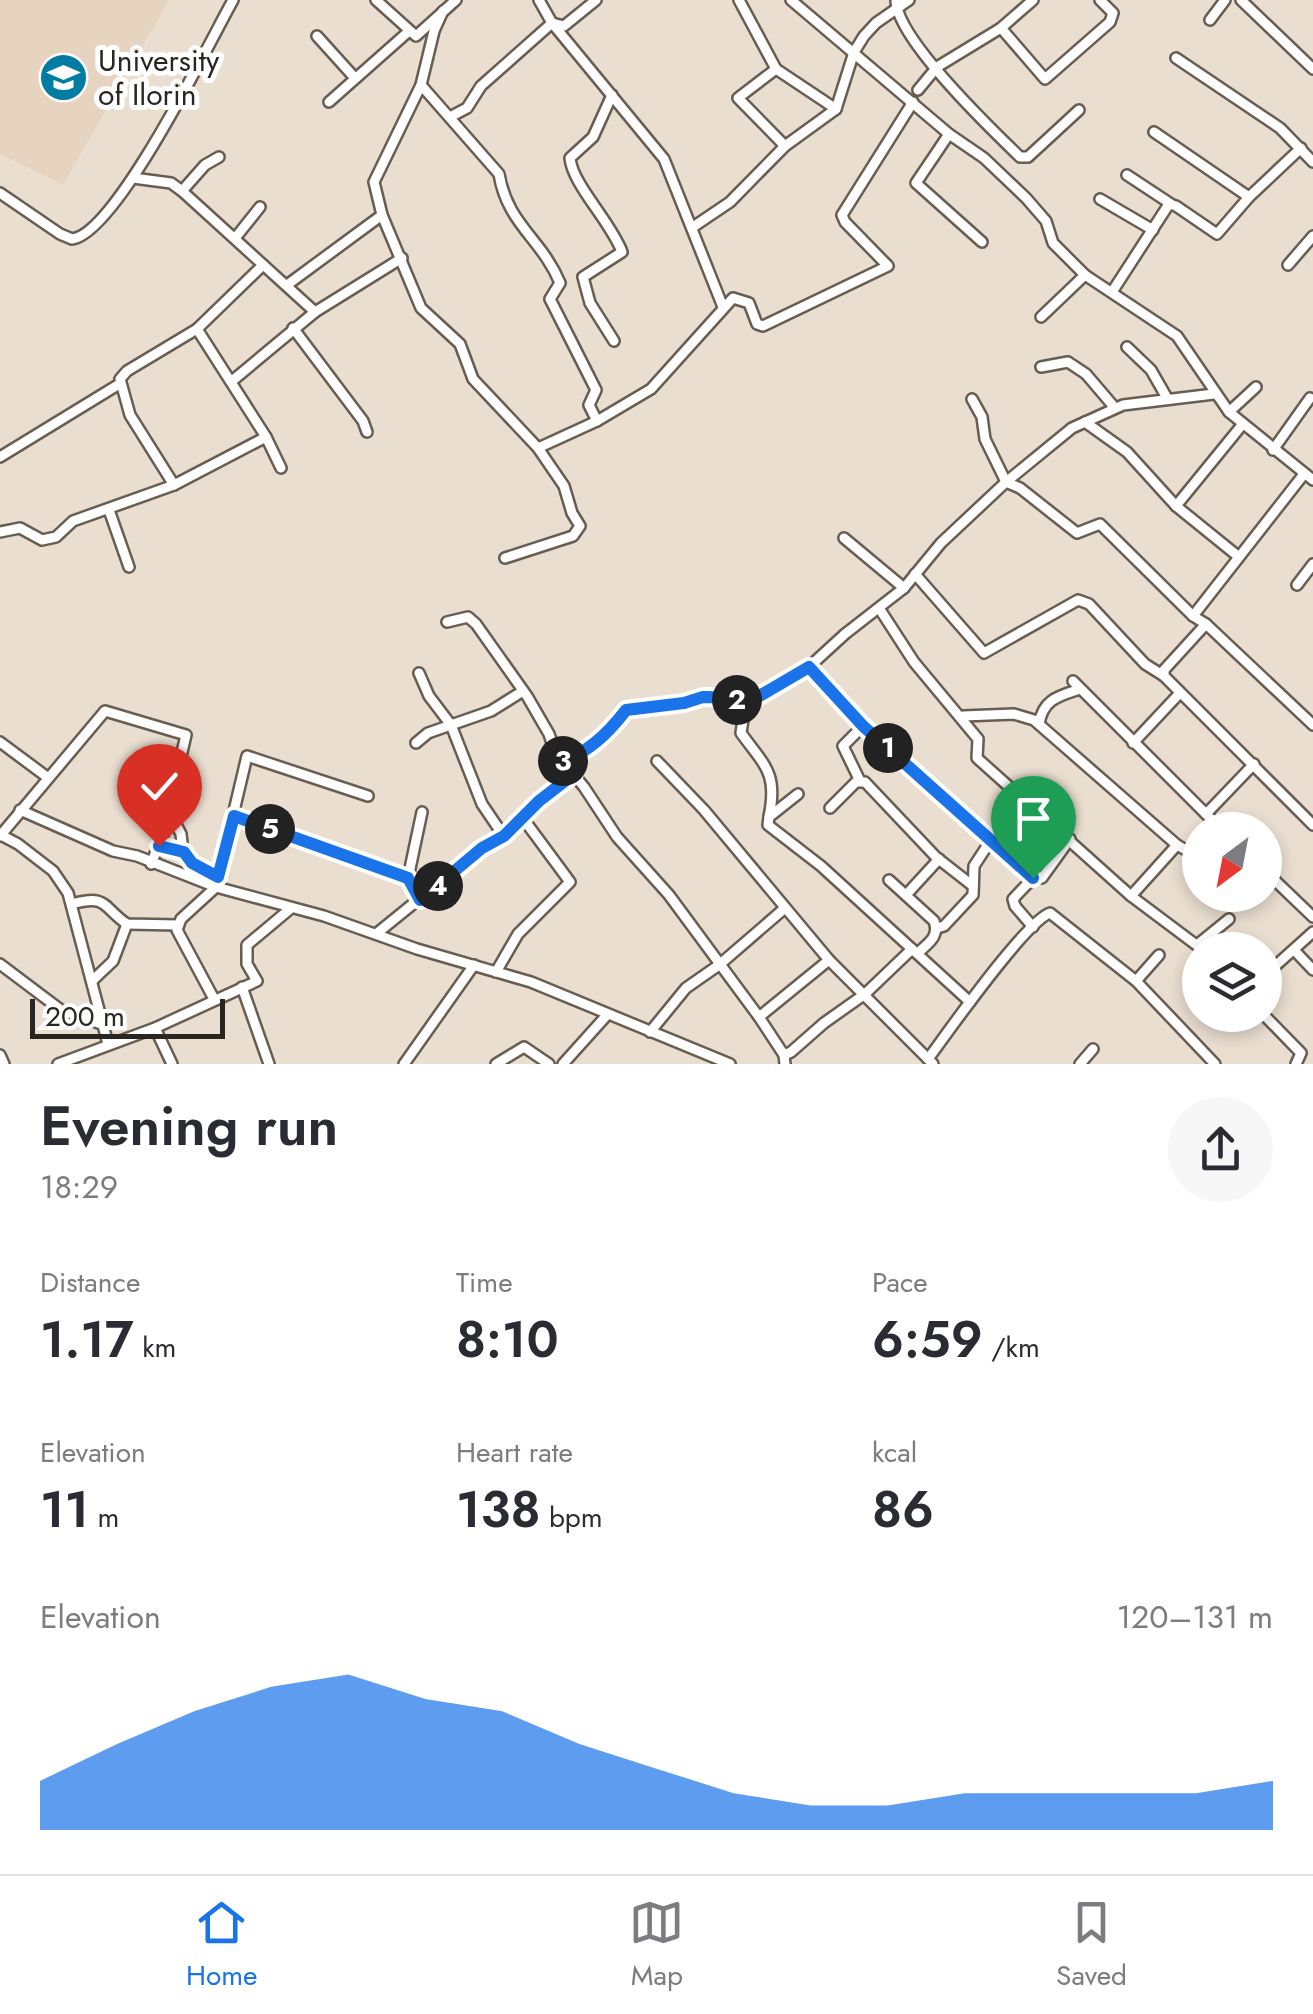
<!DOCTYPE html>
<meta charset="utf-8">
<style>
body{margin:0;font-family:Jost,sans-serif;background:#f7f7f7;color:#2b2b33;height:100vh;display:flex;flex-direction:column;font-size:38px;white-space:nowrap}
*{box-sizing:border-box;margin:0}
p{font-size:32px;color:#7c7c81}
.icon{flex:none;width:55px;height:55px;fill:none;stroke:currentColor;stroke-width:2;stroke-linecap:round;stroke-linejoin:round}
.map{position:relative;height:1064px;overflow:hidden}
.side{display:flex;flex-direction:column;background:#fff;flex:1}
.side>*{flex:none}
.needle{width:65px;rotate:212deg}
.controls{position:absolute;left:1182px;top:812px;display:grid;gap:20px}
.controls a{display:grid;place-items:center;width:100px;height:100px;border-radius:50%;background:#fff;box-shadow:0 5px 15px #0003;font-size:50px}
.scale{position:absolute;left:30px;bottom:25px;width:195px;box-sizing:border-box;padding-left:10px;border:5px solid #292520;border-top:0;font-size:28px;line-height:35px;white-space:nowrap;color:#292520;-webkit-text-stroke:8px #fff;paint-order:stroke}
.pin{position:absolute;display:grid;place-items:center;width:85px;height:85px;color:#fff;margin:-102px -42px;border-radius:50% 50% 50% 0;rotate:-45deg;box-shadow:0 0 10px #0007}
.pin .icon{rotate:45deg}
.km{position:absolute;width:50px;height:50px;margin:-25px;border-radius:50%;background:#222;color:#fff;font-size:28px;line-height:50px;text-align:center}
.round{display:grid;place-items:center;flex:none;width:105px;height:105px;border-radius:52px;background:#f7f7f7}
.headline{display:flex;align-items:center;justify-content:space-between;height:170px;padding:0 40px}
h1{font-size:55px;font-weight:600;line-height:75px}
.stats{display:grid;grid-template-columns:repeat(3,1fr);gap:15px;height:170px;padding:10px 40px}
.stats div{display:grid;align-content:center}
.stats b{font-size:50px;font-weight:600}
.stats small{font-size:28px;font-weight:400}
.stats p{font-size:28px}
.chart{height:280px;padding:20px 40px}
.chart p{display:flex;justify-content:space-between}
.chart svg{width:100%;height:180px;margin-top:10px;fill:#1a73e8;opacity:.7}
.dock{display:flex;justify-content:space-around;align-items:center;height:140px;border-top:2px solid #e1e1e2;background:#fff;font-size:28px;color:#7c7c81}
.dock a{display:grid;justify-items:center;gap:5px}
.dock .selected{color:#1a73e8}
.map>svg:first-child{display:block}
.built{fill:#e6d4c0}
.lines{fill:none;stroke-linecap:round;stroke-linejoin:round}
.minor-casing{stroke:#675d51;stroke-width:14}
.minor{stroke:#fff;stroke-width:9}
.route-casing{stroke:#fff;stroke-width:20}
.route{stroke:#1a73e8;stroke-width:12}
.labels{text-anchor:middle;dominant-baseline:central;stroke-width:10;stroke-linejoin:round;paint-order:stroke}
.poi-label{font-size:30px;fill:#292520;stroke:#fff;text-anchor:start}
</style>
<div class="map">
<svg width="1313" height="1064" viewBox="0 0 1313 1064">
<rect width="100%" height="100%" fill="#eaded0"/>
<path class="built" d="M0,0H169L63,185L0,154Z"/>
<g class="lines">
<defs>
<g id="minor">
<path d="M376,0L416,36L456,0"/>
<path d="M539,0L552,23L664,159L723,307"/>
<path d="M739,0L776,69L836,109"/>
<path d="M791,0L949,134L984,158L1026,198L1046,221L1053,243L1085,275L1177,336L1229,412L1313,480"/>
<path d="M896,0C896,38 991,129 1020,157H1028L1079,110"/>
<path d="M1241,0L1313,69"/>
<path d="M443,11L434,31L421,85L374,182L382,215L421,308L460,344L473,379L538,448L564,486L572,513L580,526L573,536L505,558"/>
<path d="M1210,20L1225,0"/>
<path d="M1001,28L1045,79L1110,22L1113,13L1100,0"/>
<path d="M317,36L354,77"/>
<path d="M1176,58L1280,128L1313,162"/>
<path d="M776,69L738,98L785,146"/>
<path d="M421,85L499,174C507,224 542,239 560,283L550,299L596,390L589,405L597,421"/>
<path d="M918,90L937,67L1001,28L1033,0"/>
<path d="M612,95L593,137L570,158C572,184 611,222 622,252L583,277L590,303L614,341"/>
<path d="M329,102L408,32"/>
<path d="M450,117L467,108L481,86L552,23L564,26L596,0"/>
<path d="M1154,132L1249,197"/>
<path d="M949,134L916,183L982,242"/>
<path d="M1127,175L1171,204"/>
<path d="M133,178L171,183L182,191L315,312"/>
<path d="M182,191L205,165L219,157"/>
<path d="M0,193L60,234L72,239C116,234 209,43 233,0"/>
<path d="M1100,199L1153,230"/>
<path d="M693,227L730,202L785,146L836,109L854,52L864,36L876,23L909,0"/>
<path d="M236,237L260,207"/>
<path d="M1288,265L1313,236"/>
<path d="M287,285L382,215"/>
<path d="M1112,292L1169,204L1176,206L1217,234L1249,197L1301,148"/>
<path d="M1041,317L1085,275"/>
<path d="M293,328L363,421L367,432"/>
<path d="M197,329L266,437L281,468"/>
<path d="M1127,347L1151,370L1167,398"/>
<path d="M1041,367L1068,362L1086,374L1115,408"/>
<path d="M232,381L315,312L402,258"/>
<path d="M972,399L982,417L985,439L1006,482L1020,488L1077,533L1100,524L1193,616L1206,624L1313,725"/>
<path d="M1229,412L1256,387"/>
<path d="M1085,422L1127,452L1176,506L1239,557"/>
<path d="M538,448L597,421L651,389L733,298L749,303L757,324L763,326L888,266L845,222L842,215L913,102"/>
<path d="M1273,450L1310,398"/>
<path d="M0,457L121,383"/>
<path d="M174,485L130,415L120,379L127,371L197,329L263,265"/>
<path d="M1176,506L1242,425"/>
<path d="M109,510L129,567"/>
<path d="M0,532L20,528L42,540L56,537L73,521L174,485L266,437"/>
<path d="M844,538L904,588"/>
<path d="M915,574L984,653L1078,600L1089,604L1145,664L1164,676"/>
<path d="M1297,585L1313,564"/>
<path d="M879,608L914,662L978,739L977,758L1131,896L1203,950"/>
<path d="M1193,616L1304,474"/>
<path d="M447,622L468,617L476,624L527,696L549,734L555,752L584,787L617,837L669,895L759,1017L784,1055L785,1064"/>
<path d="M1206,624L1164,670V676L1313,825"/>
<path d="M809,667L863,726L1033,878H1042L1070,839"/>
<path d="M419,673L429,696L451,725L482,804L503,835"/>
<path d="M1073,681L1222,830"/>
<path d="M756,698L744,713L741,733C765,766 778,773 769,817"/>
<path d="M963,716L1014,714L1034,720L1177,845L1200,858"/>
<path d="M1039,724C1043,699 1059,696 1080,689"/>
<path d="M0,742L47,777"/>
<path d="M416,743L428,733L491,711L523,691"/>
<path d="M1133,743L1179,694"/>
<path d="M562,761C588,753 610,731 626,710L684,703L703,697L756,698L809,667L845,634L904,588L941,543L1006,482L1072,428L1123,405L1214,394"/>
<path d="M657,761L704,810L829,960L933,1064"/>
<path d="M860,781L843,746L863,726"/>
<path d="M798,794L769,817L768,825L821,866L970,1002"/>
<path d="M830,808L856,782H865L936,857L973,886"/>
<path d="M20,810L113,851L137,856L216,887L324,916L417,949L531,982L730,1064"/>
<path d="M1206,814L1254,764"/>
<path d="M234,817L408,878L422,812"/>
<path d="M1,835L18,844L53,871L68,893L108,1044"/>
<path d="M0,836L105,711L186,735L172,795L171,815L181,834L183,852L192,863L218,877"/>
<path d="M998,846L1029,804"/>
<path d="M151,864L171,815"/>
<path d="M1265,871L1313,917"/>
<path d="M889,880L934,921C940,937 928,943 918,953"/>
<path d="M906,895L939,859"/>
<path d="M1131,896L1177,845"/>
<path d="M72,904C108,894 102,907 127,924L178,925"/>
<path d="M1033,927L1015,906L1013,899L1033,878"/>
<path d="M937,928L944,926L973,895L974,866L991,840"/>
<path d="M376,934L482,848L503,835L539,801L574,774"/>
<path d="M1197,945L1229,919"/>
<path d="M1294,950L1313,970"/>
<path d="M1265,963L1274,967L1313,932"/>
<path d="M0,964L61,1010L104,1025"/>
<path d="M496,972L518,934L570,882L522,817"/>
<path d="M93,980L113,961L127,924"/>
<path d="M1136,981L1159,955"/>
<path d="M242,987L269,1064"/>
<path d="M214,999L177,930L181,919L216,887L247,756L368,796"/>
<path d="M1264,1015L1301,1053L1296,1064"/>
<path d="M759,1017L829,960"/>
<path d="M155,1028L172,1064"/>
<path d="M650,1032L686,988L719,965L785,908"/>
<path d="M0,1055L4,1064"/>
<path d="M784,1055L791,1052L824,1023L865,994L912,949"/>
<path d="M928,1059C948,1032 1025,922 1050,913L1136,981L1215,1064"/>
<path d="M58,1064L155,1028L257,981L247,964V945L290,909"/>
<path d="M404,1064L474,965"/>
<path d="M496,1064L524,1047L549,1064"/>
<path d="M563,1064L607,1015"/>
<path d="M1080,1064L1093,1049"/>
</g>
</defs>
<use href="#minor" class="minor-casing"/>
<use href="#minor" class="minor"/>
</g>
<g class="lines">
<defs>
<path id="route" d="M159,846L184,852L192,863L218,877L234,816L408,878L420,900L482,848L504,836L539,801L574,774L562,761C588,753 610,731 626,710L684,703L703,697L756,698L809,667L863,726L1033,878"/>
</defs>
<use href="#route" class="route-casing"/>
<use href="#route" class="route"/>
</g>
<defs>
<symbol id="university-disc" viewBox="-11 -11 22 22"><circle r="9.5" fill="#027ca3" stroke="#fff"/><path d="M0-5L7-2L0 1L-7-2ZM-4 1L0 2.5L4 1V4Q0 6-4 4Z" fill="#fff"/></symbol>
</defs>
<g fill-rule="evenodd">
<use href="#university-disc" x="36" y="50" width="55" height="55"/>
</g>
<g class="labels">
<g class="poi-label">
<text x="98" y="60">University<tspan x="98" dy="34">of Ilorin</tspan></text>
</g>
</g>
</svg>
<div class="controls">
<a><svg class="needle" viewBox="-14 -14 28 28"><path d="M0-13l5 13h-10z" fill="#e53935"/><path d="M0 13l5-13h-10z" fill="#7c7c81"/></svg></a>
<a><svg class="icon" aria-label="layers" viewBox="0 0 24 24"><path d="M12 4l9 5-9 5-9-5zM3 14l9 5 9-5"/></svg></a>
</div>
<div class="scale">200 m</div>
<div class="pin" style="left:1033px;top:878px;background:#1e9e55"><svg class="icon" aria-label="arrive" viewBox="0 0 24 24"><path d="M6 21V4h12l-3 4 3 4H6"/></svg></div>
<div class="pin" style="left:159px;top:846px;background:#d93025"><svg class="icon" aria-label="check" viewBox="0 0 24 24"><path d="M5 12l5 5 9-10"/></svg></div>
<b class="km" style="left:888px;top:748px">1</b>
<b class="km" style="left:737px;top:700px">2</b>
<b class="km" style="left:563px;top:761px">3</b>
<b class="km" style="left:438px;top:886px">4</b>
<b class="km" style="left:270px;top:829px">5</b>
</div>
<section class="side">
<div class="headline"><div><h1>Evening run</h1><p>18:29</p></div><a class="round"><svg class="icon" aria-label="share" viewBox="0 0 24 24"><path d="M12 15V3M7 8l5-5 5 5M5 13v7h14v-7"/></svg></a></div>
<div class="stats">
<div><p>Distance</p><b>1.17<small> km</small></b></div>
<div><p>Time</p><b>8:10</b></div>
<div><p>Pace</p><b>6:59<small> /km</small></b></div>
</div>
<div class="stats">
<div><p>Elevation</p><b>11<small> m</small></b></div>
<div><p>Heart rate</p><b>138<small> bpm</small></b></div>
<div><p>kcal</p><b>86</b></div>
</div>
<div class="chart"><p><span>Elevation</span>120–131 m</p>
<svg viewBox="0 0 160 44" preserveAspectRatio="none"><path d="M0 44V32L10 23L20 15L30 9L40 6L50 12L60 15L70 23L80 29L90 35L100 38L110 38L120 35L130 35L140 35L150 35L160 32V44z"/></svg>
</div>
</section>
<nav class="dock">
<a class="selected"><svg class="icon" aria-label="home" viewBox="0 0 24 24"><path d="M3 11l9-7 9 7M6 9v11h12V9"/></svg>Home</a>
<a><svg class="icon" aria-label="map" viewBox="0 0 24 24"><path d="M3 6l6-2 6 2 6-2v14l-6 2-6-2-6 2zM9 4v14M15 6v14"/></svg>Map</a>
<a><svg class="icon" aria-label="saved" viewBox="0 0 24 24"><path d="M7 4h10v16l-5-4-5 4z"/></svg>Saved</a>
</nav>
